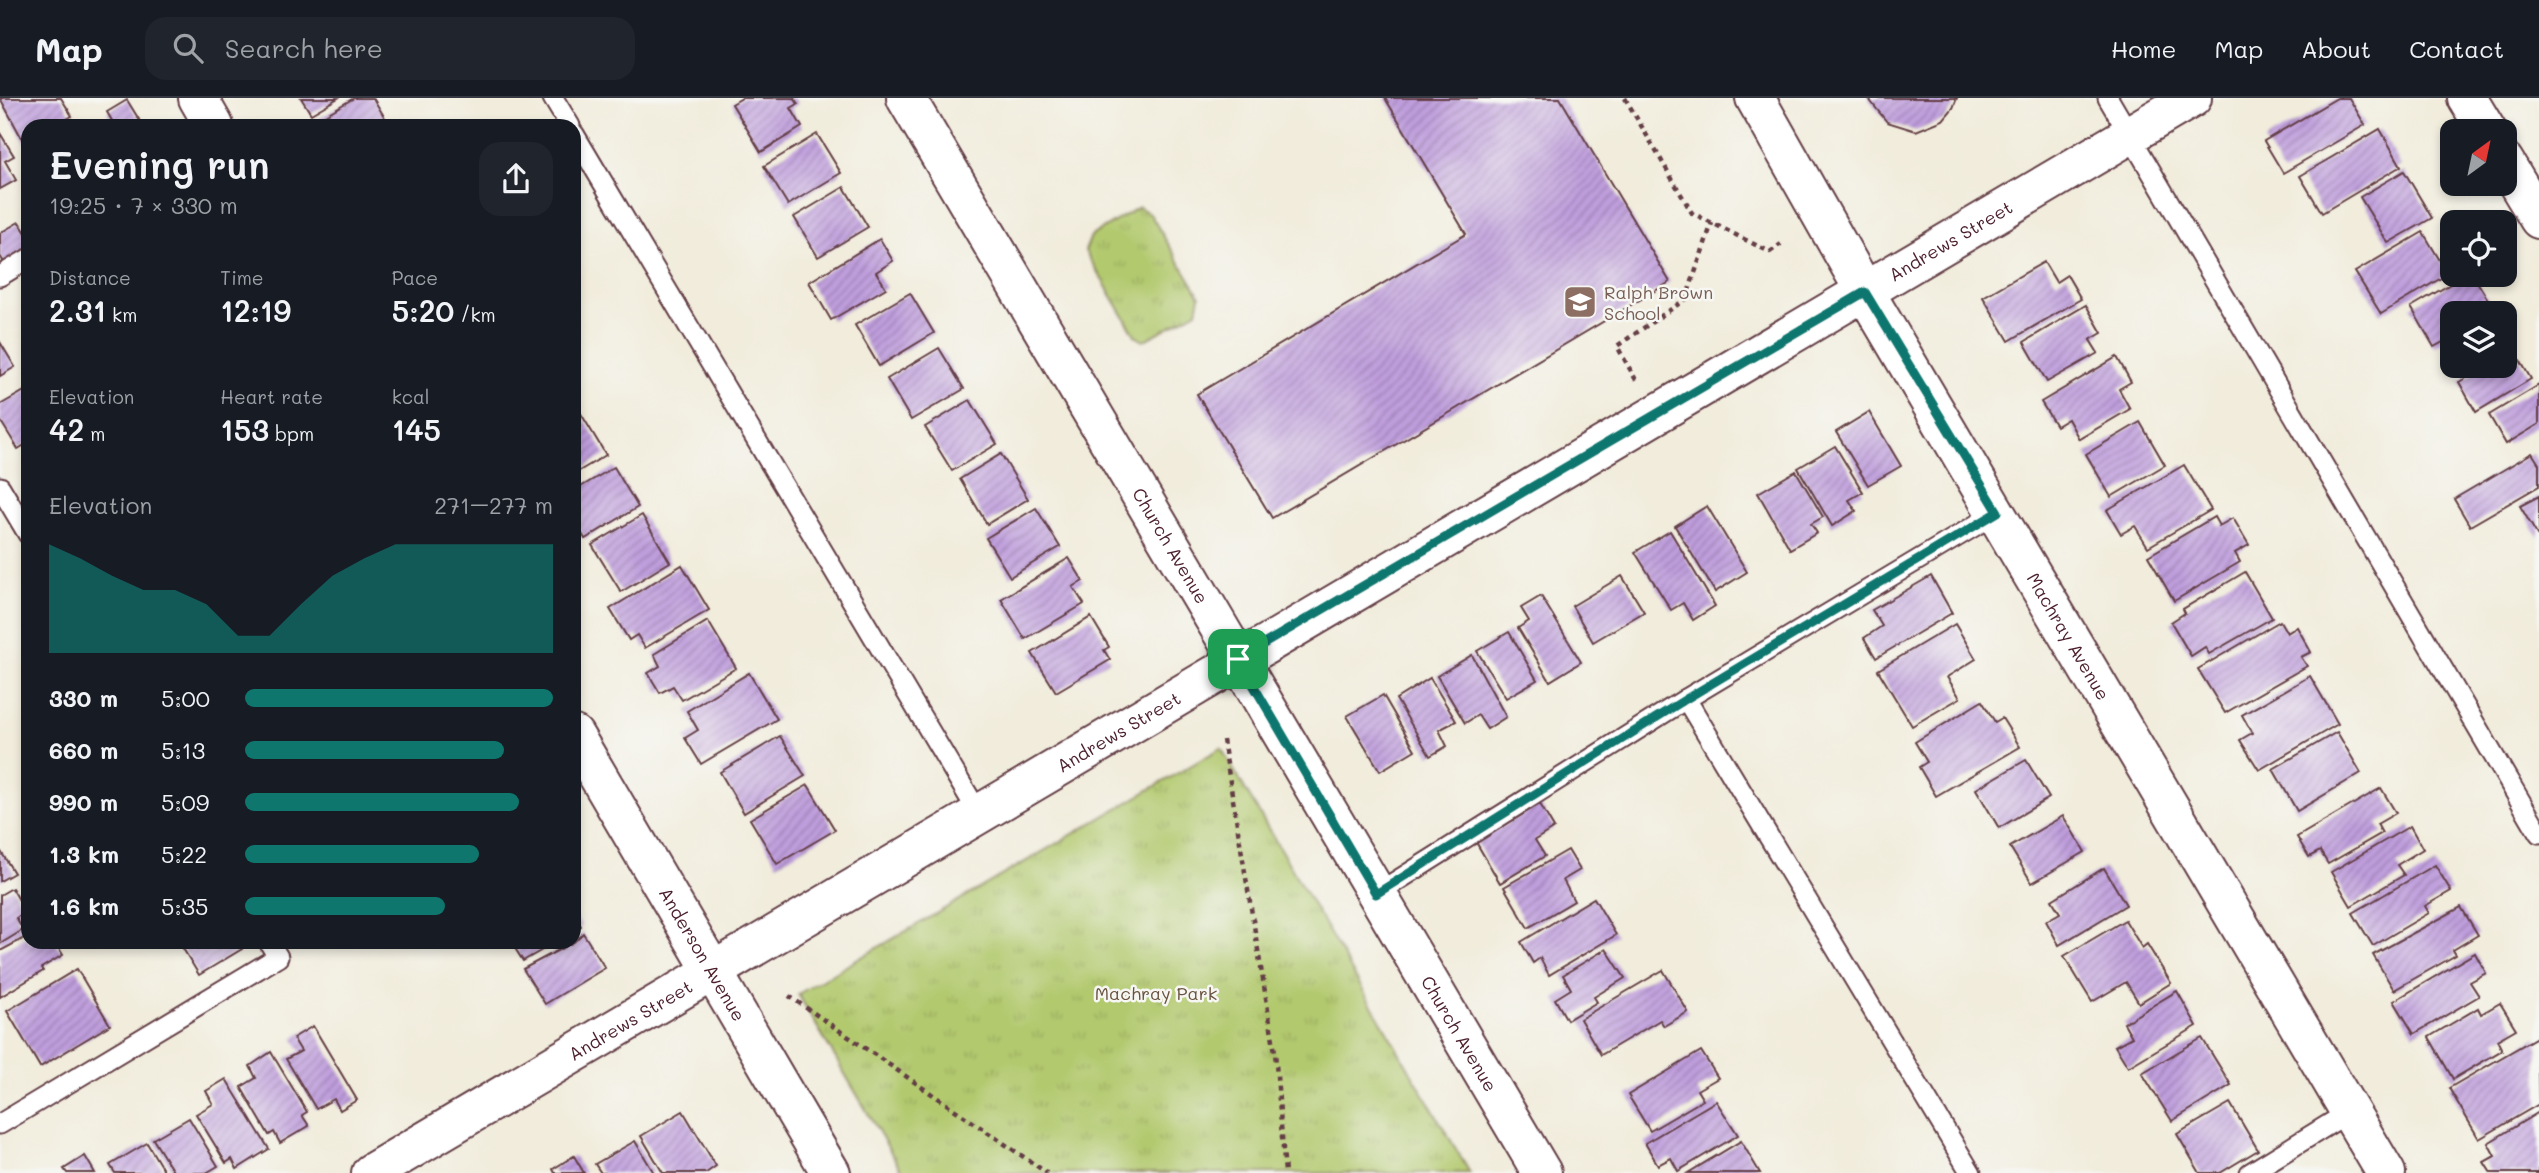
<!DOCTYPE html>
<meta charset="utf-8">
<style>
body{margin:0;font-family:Mali,sans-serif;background:#20242c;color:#f1f3f6;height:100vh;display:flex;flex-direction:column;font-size:26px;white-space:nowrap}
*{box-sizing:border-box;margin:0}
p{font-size:23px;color:#9ea1a6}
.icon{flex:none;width:38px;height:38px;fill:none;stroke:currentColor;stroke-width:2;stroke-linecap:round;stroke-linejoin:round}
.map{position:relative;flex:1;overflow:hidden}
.drawer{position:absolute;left:21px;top:21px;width:560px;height:830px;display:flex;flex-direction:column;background:#171b24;border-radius:21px;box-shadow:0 4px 10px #0003}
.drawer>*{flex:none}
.needle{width:46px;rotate:33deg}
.controls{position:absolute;left:2440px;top:21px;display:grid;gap:14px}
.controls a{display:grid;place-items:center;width:77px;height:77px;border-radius:14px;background:#171b24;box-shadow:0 4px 10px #0003;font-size:35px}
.pin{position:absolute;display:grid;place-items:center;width:60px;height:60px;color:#fff;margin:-30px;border-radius:14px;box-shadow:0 4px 10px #0006}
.round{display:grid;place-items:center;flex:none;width:74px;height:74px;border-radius:21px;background:#20242c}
.headline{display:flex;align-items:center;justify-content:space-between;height:119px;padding:0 28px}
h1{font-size:38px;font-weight:600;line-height:52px}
.metrics{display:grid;grid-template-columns:repeat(3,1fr);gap:10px;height:119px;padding:7px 28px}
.metrics div{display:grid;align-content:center}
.metrics b{font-size:30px;font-weight:600}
.metrics small{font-size:19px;font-weight:400}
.metrics p{font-size:19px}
.chart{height:196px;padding:14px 28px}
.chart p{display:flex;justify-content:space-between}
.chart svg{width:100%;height:126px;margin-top:7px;fill:#0f766e;opacity:.7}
ul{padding:0 28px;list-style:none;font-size:23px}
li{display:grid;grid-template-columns:112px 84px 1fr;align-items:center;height:52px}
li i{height:18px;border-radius:9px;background:#0f766e}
header{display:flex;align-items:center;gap:42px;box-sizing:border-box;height:98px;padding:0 35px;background:#171b24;border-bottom:2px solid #363941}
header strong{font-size:33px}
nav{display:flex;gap:38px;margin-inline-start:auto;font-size:24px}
.search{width:490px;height:63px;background:#20242c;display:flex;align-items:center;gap:18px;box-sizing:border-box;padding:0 24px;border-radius:21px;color:#9ea1a6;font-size:26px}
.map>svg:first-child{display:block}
.grass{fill:url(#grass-tufts);stroke:#7e744c;stroke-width:2}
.building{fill:url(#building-hatch)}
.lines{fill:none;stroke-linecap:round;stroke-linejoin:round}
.service-casing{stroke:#633e45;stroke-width:23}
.minor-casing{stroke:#633e45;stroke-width:42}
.path{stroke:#633e45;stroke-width:4.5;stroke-dasharray:5 5;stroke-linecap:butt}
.service{stroke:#fff;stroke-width:19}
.minor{stroke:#fff;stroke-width:38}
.route-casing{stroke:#fff;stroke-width:14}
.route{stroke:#0f766e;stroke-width:9}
.labels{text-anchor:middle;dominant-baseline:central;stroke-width:5;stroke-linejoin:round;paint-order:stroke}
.street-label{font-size:18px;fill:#4a1f2b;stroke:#f6f6f2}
.education-label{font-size:18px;fill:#785e54;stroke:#f6f6f2;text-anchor:start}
.park-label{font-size:18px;fill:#69523f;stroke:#f6f6f2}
</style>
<header>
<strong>Map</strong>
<div class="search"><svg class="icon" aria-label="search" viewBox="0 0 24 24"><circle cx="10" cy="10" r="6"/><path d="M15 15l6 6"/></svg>Search here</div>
<nav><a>Home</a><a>Map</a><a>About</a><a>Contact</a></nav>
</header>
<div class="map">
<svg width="2539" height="1075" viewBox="0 0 2539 1075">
<defs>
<pattern id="grass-tufts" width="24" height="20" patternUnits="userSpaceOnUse" patternTransform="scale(1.75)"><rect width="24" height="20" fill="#b2c96e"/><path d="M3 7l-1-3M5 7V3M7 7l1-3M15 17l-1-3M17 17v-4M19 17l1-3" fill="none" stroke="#9bac5f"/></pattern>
<pattern id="building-hatch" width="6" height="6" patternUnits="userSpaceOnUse" patternTransform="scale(1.75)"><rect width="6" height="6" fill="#bf9edd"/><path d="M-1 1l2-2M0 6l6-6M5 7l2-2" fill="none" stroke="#9d80b3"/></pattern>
</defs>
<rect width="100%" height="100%" fill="#f6f6f2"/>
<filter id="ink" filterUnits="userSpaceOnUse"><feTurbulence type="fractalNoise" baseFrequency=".0143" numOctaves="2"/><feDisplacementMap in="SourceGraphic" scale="14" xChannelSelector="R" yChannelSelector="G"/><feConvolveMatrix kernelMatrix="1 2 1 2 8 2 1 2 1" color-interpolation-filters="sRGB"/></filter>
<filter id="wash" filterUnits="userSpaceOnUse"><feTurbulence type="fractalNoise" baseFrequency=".00686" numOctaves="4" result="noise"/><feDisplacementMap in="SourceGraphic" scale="28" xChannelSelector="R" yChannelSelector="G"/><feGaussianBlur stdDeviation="1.57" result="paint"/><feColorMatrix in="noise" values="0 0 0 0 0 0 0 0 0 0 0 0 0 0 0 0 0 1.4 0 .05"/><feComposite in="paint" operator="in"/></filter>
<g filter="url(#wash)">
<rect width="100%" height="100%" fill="#f1ecdb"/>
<g class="grass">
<path d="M1139,109L1150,116L1200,198L1197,213L1143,243L1135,237L1085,153L1091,138Z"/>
<path d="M1221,650L1470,1075H903L798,896Z"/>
</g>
<g id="blocks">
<g class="building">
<path d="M0,0H61L72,18L55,28H28V44L25,46Z"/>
<path d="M301,0H338L311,16Z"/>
<path d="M354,0H373L388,25L384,28H318L315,23Z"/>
<path d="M742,0H794L798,6L791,10L802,29L761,54L732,6Z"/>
<path d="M1385,0H1560L1670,184L1272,420L1197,296L1466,136Z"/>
<path d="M1868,0H1957L1953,10L1943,22L1916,33L1887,24Z"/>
<path d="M2337,0H2349L2365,27L2283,75L2264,43Z"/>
<path d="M127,2L143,28H115L107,14Z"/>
<path d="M2380,31L2401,68L2322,115L2300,78Z"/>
<path d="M0,35L14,58L5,63L16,82L0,91Z"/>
<path d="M817,36L841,75L788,107L764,68Z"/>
<path d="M2404,73L2432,120L2388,145L2360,99Z"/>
<path d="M844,89L868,129L818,159L794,119Z"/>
<path d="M19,124L28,138V151L5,166L0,158V135Z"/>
<path d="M2423,134L2448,176L2381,216L2355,174Z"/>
<path d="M880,141L893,163L876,174L886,190L831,222L809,184Z"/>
<path d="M2044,164L2056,184L2067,177L2081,201L2009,243L1983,199Z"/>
<path d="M2466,177H2473L2495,213L2452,215V239L2434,249L2411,209Z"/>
<path d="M910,195L934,235L879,268L855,227Z"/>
<path d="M2086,207L2102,235L2090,242L2098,255L2047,284L2024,244Z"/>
<path d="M0,244L15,269L0,278Z"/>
<path d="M939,250L964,291L911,322L887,281Z"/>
<path d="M2514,252L2531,281L2476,314L2459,284L2487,268H2504V258Z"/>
<path d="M2117,259L2131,284L2119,291L2130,311L2079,341L2068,321L2056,328L2041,304Z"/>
<path d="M2539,287V326L2506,346L2489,317Z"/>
<path d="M28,291V345L18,351L0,322V307Z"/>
<path d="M970,302L997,346L952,373L925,329Z"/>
<path d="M580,314L606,357L574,376V318Z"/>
<path d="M1869,314L1901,368L1868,387L1836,334Z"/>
<path d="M2140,324L2165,367L2111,399L2086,356Z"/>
<path d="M1835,348L1863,394L1849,402L1856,413L1832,428L1798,370Z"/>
<path d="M2532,355L2539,366V388L2470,428L2454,401Z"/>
<path d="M1001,356L1028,401L987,426L960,381Z"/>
<path d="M2184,367L2211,412L2148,449L2135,428L2121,436L2107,412Z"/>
<path d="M614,369L638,409L585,441L574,422V393Z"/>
<path d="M1796,373L1823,419L1811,426L1817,435L1790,451L1758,395Z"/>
<path d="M2539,398V440L2520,408Z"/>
<path d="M1707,408L1747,474L1715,494L1675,428Z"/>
<path d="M1036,410L1060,449L1010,479L986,440Z"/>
<path d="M642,417L670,464L621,494L592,447Z"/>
<path d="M2214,419L2219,428L2233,420L2249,447L2235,455L2240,464L2174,503L2148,458Z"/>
<path d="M1670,433L1715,508L1693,522L1683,505L1671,512L1635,454Z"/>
<path d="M1069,460L1083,483L1073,489L1084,506L1025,541L1001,501Z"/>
<path d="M682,467L709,512L645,550L637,537L629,542L610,511Z"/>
<path d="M2245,474L2272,520L2209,556L2205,549L2191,558L2171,524L2185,515L2183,511Z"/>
<path d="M1622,478L1644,514L1593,544L1572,508Z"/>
<path d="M1931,478L1952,515L1876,560L1864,540L1882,528L1872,512Z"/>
<path d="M1541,498L1581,564L1550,583L1518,530L1529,523L1521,510Z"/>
<path d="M1091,519L1109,549L1104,552L1110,562L1056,594L1032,555Z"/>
<path d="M708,523L736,570L682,602L673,588L660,595L648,575L660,568L654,556Z"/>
<path d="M2280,523L2287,535L2297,529L2311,554L2301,559L2307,568L2225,615L2198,571Z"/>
<path d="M1955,526L1976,561L1947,579L1960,600L1912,628L1878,572Z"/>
<path d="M1509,534L1537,582L1506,600L1477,553Z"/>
<path d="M1472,557L1506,619L1487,631L1478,617L1465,625L1437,578Z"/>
<path d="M749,575L777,621L701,666L685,640L698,632L687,613Z"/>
<path d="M2310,578L2338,626L2259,672L2240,642L2252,635L2242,617Z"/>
<path d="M1430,580L1456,623L1439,632L1447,648L1430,658L1396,601Z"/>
<path d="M1383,597L1415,652L1380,673L1347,618Z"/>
<path d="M1982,603L1995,624L2002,620L2020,649L1936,698L1919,669L1927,664L1915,644Z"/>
<path d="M2337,634L2361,675L2297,713L2273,671Z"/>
<path d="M780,638L805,678L744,715L720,674Z"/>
<path d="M2026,662L2049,700L1999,730L1976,691Z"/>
<path d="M808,687L835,732L777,766L750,721Z"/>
<path d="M2381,690L2396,715L2377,726L2382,735L2328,766L2320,753L2309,759L2297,739Z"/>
<path d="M1540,706L1554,730L1535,742L1545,758L1500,785L1476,744Z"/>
<path d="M2063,718L2085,754L2032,785L2010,749Z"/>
<path d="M2410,728L2423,751L2397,767L2404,777L2351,808L2331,774Z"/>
<path d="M0,752L14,775L0,783Z"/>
<path d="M1568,752L1580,772L1563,782L1574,803L1528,830L1504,789Z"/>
<path d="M2435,767L2451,793L2425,808L2429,815L2373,848L2353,815Z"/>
<path d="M2104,770L2126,807L2059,847L2046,823L2060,815L2052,802Z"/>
<path d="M12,790L26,814L16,820L23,832L0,846V797Z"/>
<path d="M1594,800L1616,837L1549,877L1540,860L1533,865L1521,844Z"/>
<path d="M2461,809L2478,837L2453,852L2456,857L2394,892L2373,857Z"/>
<path d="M574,816L581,828L574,833Z"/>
<path d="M2125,822L2142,850L2147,846L2171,885L2139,905L2126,884L2092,904L2064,858Z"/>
<path d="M583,835L605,870L545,906L523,871L574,844Z"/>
<path d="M28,838V844H55L63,857L41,870L43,873L0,899V853Z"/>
<path d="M179,844H237L242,851L199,877Z"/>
<path d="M511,844H556L523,863Z"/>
<path d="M1606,851L1625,880L1594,899L1597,904L1567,922L1555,901L1571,891L1563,877Z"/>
<path d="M2475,855L2486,875L2470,884L2479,898L2414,936L2394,903Z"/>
<path d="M77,871L110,927L40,969L7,913Z"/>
<path d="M1663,872L1688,914L1664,928L1660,922L1601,957L1580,921Z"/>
<path d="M2177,893L2197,928L2128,969L2115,948L2132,939L2124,925Z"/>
<path d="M2500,905L2516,931L2497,942L2502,952L2453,981L2429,939L2478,910L2481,916Z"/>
<path d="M313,928L357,1002L340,1012L334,1001L316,1011L286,961L301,953L293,940Z"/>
<path d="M2537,939L2539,1006L2479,1041L2449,990Z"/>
<path d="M2202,940L2231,987L2172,1023L2142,975Z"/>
<path d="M1701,953L1718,980L1697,992L1703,1002L1650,1033L1628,997Z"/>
<path d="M271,954L307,1014L302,1017L309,1028L280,1045L274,1034L269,1037L241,989L256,980L250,968Z"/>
<path d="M226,981L269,1051L237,1071L232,1061L226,1065L196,1016L213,1006L206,993Z"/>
<path d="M1716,1003L1738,1037L1678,1073L1671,1060L1658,1067L1645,1045Z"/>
<path d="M2230,1005L2258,1052L2220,1075H2200L2177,1036Z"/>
<path d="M683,1013L716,1068L706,1075H663L641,1038Z"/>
<path d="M2539,1014V1075H2491L2484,1064L2495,1058L2488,1045Z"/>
<path d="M189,1020L218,1068L206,1075H174L153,1041Z"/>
<path d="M635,1043L654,1075H601L595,1066Z"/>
<path d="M1741,1043L1760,1075H1688Z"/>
<path d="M147,1045L165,1075H115L110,1067Z"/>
<path d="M85,1058L95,1075H67L64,1071Z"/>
<path d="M574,1058L584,1075H555L553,1071Z"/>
</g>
</g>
</g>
<g filter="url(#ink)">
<use href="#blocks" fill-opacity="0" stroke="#633e45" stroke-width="2"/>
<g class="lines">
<defs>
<g id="service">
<path d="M553,0L570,28"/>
<path d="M2108,0L2539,735"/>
<path d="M574,36L978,714"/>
<path d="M0,178L28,161"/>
<path d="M0,389L28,436"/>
<path d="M1686,601L1971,1075"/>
<path d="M1376,796L1686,601L1998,414"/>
<path d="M0,1026L278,859L269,844"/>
<path d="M2250,1075L2349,1014"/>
</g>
<g id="minor">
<path d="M198,0L214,28"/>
<path id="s1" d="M906,0L1542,1075"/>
<path id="s2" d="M1755,0L1865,194L2386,1075"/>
<path d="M2467,0L2487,33"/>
<path d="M2504,63L2539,121"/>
<path id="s3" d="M574,637L831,1075"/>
<path id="s4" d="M371,1075L2192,0"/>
</g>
</defs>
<use href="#service" class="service-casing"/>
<use href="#minor" class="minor-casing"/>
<g class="path">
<path d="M1625,0L1692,115L1770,154L1781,146"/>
<path d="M1636,282L1617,248L1686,201L1712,125"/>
<path d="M1223,642L1275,954L1285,1075"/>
<path d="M789,898L1047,1075"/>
</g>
<use href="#service" class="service"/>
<use href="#minor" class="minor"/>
</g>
</g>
<g class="lines" filter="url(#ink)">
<defs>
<path id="route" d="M1865,194L1998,414L1686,601L1376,796L1238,561Z"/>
</defs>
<use href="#route" class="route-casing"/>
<use href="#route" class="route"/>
</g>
<defs>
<symbol id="school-square" viewBox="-11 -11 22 22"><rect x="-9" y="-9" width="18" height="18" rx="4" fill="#8d6e63" stroke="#f6f6f2"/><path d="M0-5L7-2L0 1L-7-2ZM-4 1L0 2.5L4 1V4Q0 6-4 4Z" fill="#fff"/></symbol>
</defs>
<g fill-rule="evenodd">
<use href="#school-square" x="1561" y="185" width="38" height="38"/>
</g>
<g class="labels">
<g class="street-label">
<text stroke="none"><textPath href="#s4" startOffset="1834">Andrews Street</textPath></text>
<text stroke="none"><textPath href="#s1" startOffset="520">Church Avenue</textPath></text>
<text stroke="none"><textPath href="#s2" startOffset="623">Machray Avenue</textPath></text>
<text stroke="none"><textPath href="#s4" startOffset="868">Andrews Street</textPath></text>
<text stroke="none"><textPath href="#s3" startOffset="254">Anderson Avenue</textPath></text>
<text stroke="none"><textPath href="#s4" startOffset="301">Andrews Street</textPath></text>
<text stroke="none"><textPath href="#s1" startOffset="1087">Church Avenue</textPath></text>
</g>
<g class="education-label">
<text x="1604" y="194">Ralph Brown<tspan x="1604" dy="21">School</tspan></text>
</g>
<g class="park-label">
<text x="1156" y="895">Machray Park</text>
</g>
</g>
</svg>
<div class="controls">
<a><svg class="needle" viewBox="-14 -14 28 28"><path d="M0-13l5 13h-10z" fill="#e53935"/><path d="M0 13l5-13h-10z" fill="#9ea1a6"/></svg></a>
<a><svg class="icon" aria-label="locate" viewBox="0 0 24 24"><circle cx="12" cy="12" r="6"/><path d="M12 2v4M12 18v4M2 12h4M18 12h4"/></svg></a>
<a><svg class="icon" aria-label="layers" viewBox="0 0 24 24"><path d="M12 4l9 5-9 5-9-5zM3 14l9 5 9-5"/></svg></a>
</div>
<div class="pin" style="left:1238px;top:561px;background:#1e9e55"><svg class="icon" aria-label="arrive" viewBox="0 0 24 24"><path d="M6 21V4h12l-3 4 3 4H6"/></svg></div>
<section class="drawer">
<div class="headline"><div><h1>Evening run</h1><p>19:25 · 7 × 330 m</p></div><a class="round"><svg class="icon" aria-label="share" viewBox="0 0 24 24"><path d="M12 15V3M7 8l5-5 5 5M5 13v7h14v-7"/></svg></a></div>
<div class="metrics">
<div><p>Distance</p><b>2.31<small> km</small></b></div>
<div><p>Time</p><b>12:19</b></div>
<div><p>Pace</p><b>5:20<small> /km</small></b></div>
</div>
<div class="metrics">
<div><p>Elevation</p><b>42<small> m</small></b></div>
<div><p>Heart rate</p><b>153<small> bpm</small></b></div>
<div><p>kcal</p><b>145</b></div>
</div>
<div class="chart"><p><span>Elevation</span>271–277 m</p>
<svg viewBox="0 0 160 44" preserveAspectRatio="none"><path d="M0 44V6L10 11L20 17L30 22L40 22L50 27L60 38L70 38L80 27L90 17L100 11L110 6L120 6L130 6L140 6L150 6L160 6V44z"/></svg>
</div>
<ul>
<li><b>330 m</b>5:00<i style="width:100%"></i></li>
<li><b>660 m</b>5:13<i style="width:84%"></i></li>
<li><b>990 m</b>5:09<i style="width:89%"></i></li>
<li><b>1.3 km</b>5:22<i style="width:76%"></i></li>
<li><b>1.6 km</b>5:35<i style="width:65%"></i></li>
</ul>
</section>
</div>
